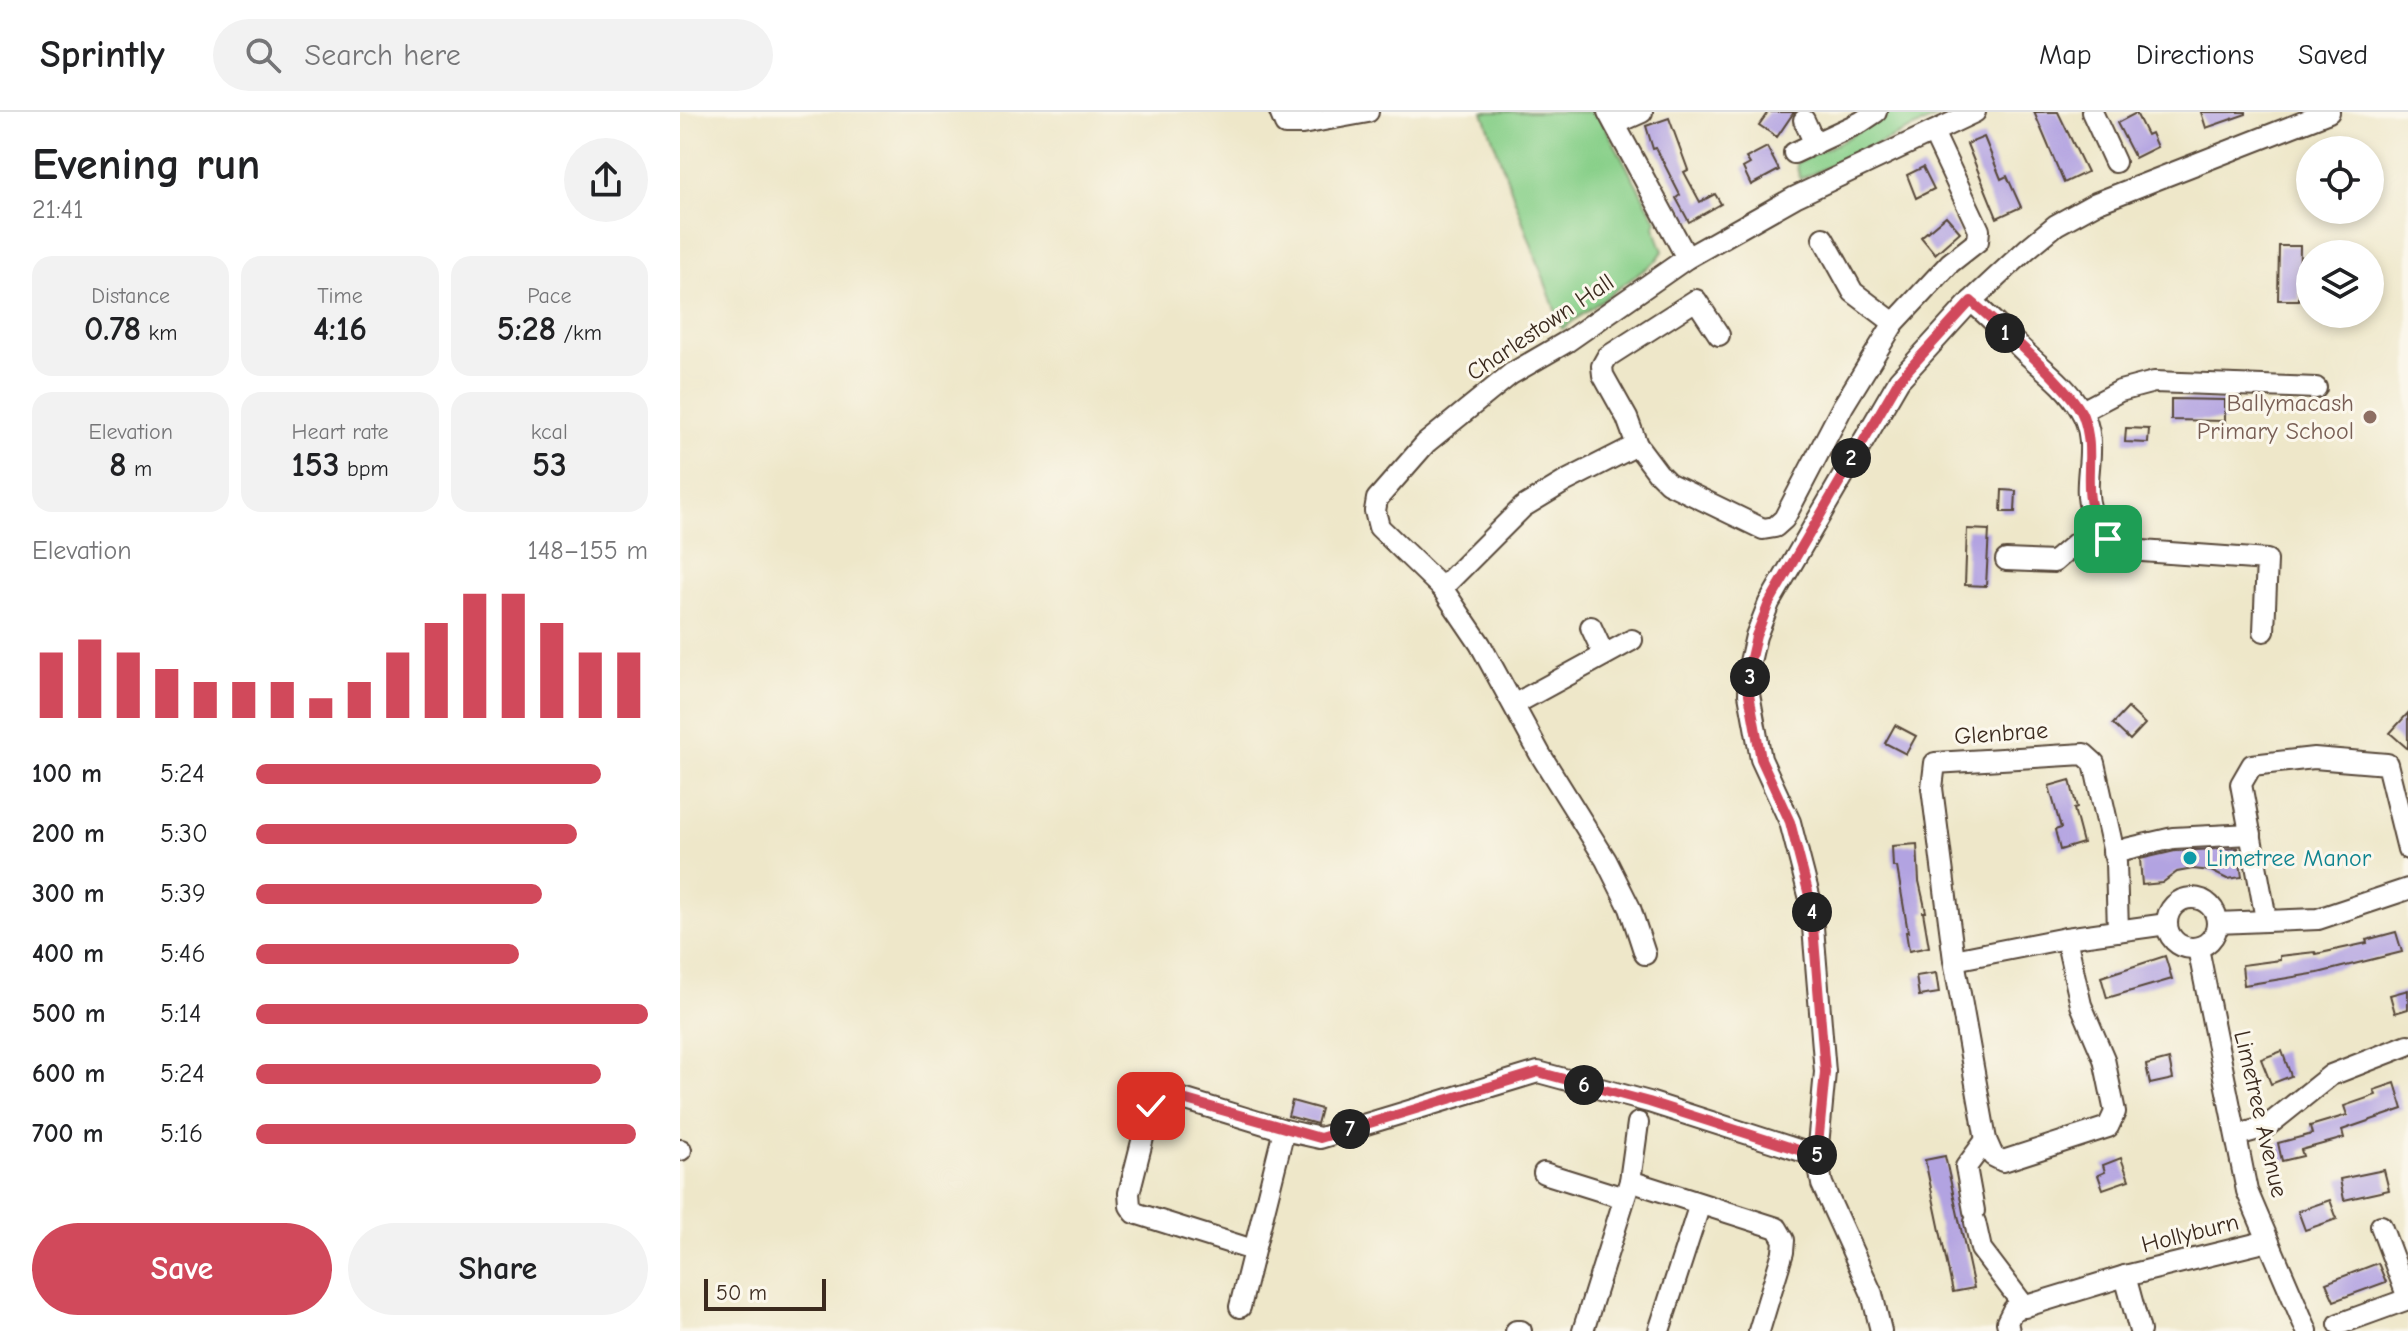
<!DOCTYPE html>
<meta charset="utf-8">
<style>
body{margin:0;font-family:"Comic Neue",sans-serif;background:#f2f2f2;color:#202124;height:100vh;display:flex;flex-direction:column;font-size:30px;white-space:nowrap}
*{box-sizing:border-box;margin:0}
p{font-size:26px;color:#757577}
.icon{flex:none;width:44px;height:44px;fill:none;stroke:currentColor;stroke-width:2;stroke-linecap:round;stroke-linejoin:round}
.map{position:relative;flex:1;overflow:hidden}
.details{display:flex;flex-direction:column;background:#fff;width:680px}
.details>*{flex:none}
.buttons{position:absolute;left:1616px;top:24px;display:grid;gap:16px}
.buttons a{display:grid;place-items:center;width:88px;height:88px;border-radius:50%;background:#fff;box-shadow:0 4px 12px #0003;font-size:40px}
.scale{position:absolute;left:24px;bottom:20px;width:122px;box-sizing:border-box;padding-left:8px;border:4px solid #3b2a1e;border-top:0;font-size:22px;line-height:28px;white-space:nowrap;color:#3b2a1e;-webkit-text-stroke:6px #fbf7ec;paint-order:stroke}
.pin{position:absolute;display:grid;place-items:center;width:68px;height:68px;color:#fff;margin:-34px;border-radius:16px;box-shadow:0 4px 12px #0006}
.km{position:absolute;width:40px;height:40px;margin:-20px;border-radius:50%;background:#222;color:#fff;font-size:22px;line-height:40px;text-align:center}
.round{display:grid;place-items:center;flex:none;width:84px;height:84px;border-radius:42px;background:#f2f2f2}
.headline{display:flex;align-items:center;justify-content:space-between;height:136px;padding:0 32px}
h1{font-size:44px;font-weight:700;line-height:60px}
.figures{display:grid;grid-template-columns:repeat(3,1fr);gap:12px;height:136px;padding:8px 32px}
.figures div{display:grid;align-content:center;border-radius:20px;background:#f2f2f2;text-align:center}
.figures b{font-size:34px;font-weight:700}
.figures small{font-size:22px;font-weight:400}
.figures p{font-size:22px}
.chart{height:224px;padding:16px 32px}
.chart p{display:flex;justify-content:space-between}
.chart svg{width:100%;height:144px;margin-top:8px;stroke:#d1495b;stroke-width:6}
.cta{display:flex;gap:16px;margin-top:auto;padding:16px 32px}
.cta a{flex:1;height:92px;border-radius:48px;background:#d1495b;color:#fff;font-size:32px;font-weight:700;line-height:92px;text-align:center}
.cta a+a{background:#f2f2f2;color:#202124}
ul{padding:0 32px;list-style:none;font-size:26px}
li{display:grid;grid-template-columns:128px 96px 1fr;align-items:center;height:60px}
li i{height:20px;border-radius:10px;background:#d1495b}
header{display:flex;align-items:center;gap:48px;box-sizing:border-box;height:112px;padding:0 40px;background:#fff;border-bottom:2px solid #e0e0e0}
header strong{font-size:38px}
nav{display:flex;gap:44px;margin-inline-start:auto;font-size:28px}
.search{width:560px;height:72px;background:#f2f2f2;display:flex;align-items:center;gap:20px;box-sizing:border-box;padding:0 28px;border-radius:44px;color:#757577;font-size:30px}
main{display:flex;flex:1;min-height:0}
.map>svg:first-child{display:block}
.green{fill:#89d08a;stroke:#627d54;stroke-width:2}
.building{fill:#b2a3e1}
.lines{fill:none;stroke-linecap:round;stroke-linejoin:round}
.minor-casing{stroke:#564638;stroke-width:24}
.minor{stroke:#fff;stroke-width:20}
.route-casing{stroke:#fff;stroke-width:16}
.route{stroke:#d1495b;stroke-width:10}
.education-dot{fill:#8d6e63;stroke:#fbf7ec;stroke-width:3}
.culture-dot{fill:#0f9aa8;stroke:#fbf7ec;stroke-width:3}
.labels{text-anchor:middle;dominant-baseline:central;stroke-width:6;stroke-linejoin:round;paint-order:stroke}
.street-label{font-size:24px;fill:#3b2a1e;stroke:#fbf7ec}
.education-label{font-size:24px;fill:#785e54;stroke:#fbf7ec;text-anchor:end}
.culture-label{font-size:24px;fill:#0d838f;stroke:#fbf7ec;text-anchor:start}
</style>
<header>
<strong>Sprintly</strong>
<div class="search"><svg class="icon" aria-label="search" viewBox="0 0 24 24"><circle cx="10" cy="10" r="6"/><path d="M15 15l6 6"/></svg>Search here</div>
<nav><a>Map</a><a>Directions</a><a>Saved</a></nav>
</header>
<main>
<section class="details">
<div class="headline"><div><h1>Evening run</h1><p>21:41</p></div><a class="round"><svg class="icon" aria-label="share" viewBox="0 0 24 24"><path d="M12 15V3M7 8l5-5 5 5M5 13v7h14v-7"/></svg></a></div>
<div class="figures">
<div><p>Distance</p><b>0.78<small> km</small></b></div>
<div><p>Time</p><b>4:16</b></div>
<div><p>Pace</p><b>5:28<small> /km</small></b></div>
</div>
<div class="figures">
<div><p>Elevation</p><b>8<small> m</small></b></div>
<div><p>Heart rate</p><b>153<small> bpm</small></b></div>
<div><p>kcal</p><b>53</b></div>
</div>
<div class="chart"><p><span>Elevation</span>148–155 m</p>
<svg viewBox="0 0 160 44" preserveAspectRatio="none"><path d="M5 44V24M15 44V20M25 44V24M35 44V29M45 44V33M55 44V33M65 44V33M75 44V38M85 44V33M95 44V24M105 44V15M115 44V6M125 44V6M135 44V15M145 44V24M155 44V24"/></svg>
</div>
<ul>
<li><b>100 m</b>5:24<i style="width:88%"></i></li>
<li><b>200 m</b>5:30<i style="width:82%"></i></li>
<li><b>300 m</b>5:39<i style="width:73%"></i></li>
<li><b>400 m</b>5:46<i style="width:67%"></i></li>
<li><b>500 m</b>5:14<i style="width:100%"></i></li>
<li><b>600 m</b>5:24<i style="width:88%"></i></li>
<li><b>700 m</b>5:16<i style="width:97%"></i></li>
</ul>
<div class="cta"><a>Save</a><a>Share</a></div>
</section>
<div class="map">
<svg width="1728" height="1219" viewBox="0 0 1728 1219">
<rect width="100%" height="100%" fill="#fbf7ec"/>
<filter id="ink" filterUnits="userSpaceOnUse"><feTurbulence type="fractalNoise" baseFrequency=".0125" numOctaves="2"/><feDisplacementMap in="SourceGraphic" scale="16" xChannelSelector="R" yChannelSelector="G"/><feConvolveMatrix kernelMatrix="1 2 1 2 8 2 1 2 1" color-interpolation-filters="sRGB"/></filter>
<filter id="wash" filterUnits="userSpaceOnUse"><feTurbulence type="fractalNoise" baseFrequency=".006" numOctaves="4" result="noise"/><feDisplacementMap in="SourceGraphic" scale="32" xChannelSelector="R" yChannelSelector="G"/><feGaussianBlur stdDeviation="1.8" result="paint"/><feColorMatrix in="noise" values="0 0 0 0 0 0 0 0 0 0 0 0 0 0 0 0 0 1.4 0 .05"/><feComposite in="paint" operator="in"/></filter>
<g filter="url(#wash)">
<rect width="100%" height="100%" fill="#eee7c9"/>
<g class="green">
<path d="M803,0H917L976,108L974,115L983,139L976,149L882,217Z"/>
<path d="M1211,0H1269L1120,67L1116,51L1160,30Z"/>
</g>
<g id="blocks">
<g class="building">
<path d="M1088,0H1114L1097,25L1079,13Z"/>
<path d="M1354,0H1378L1407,60L1384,71Z"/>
<path d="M1521,0H1566V2L1526,16Z"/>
<path d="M1456,1L1467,23L1471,21L1477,35L1455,46L1437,11Z"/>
<path d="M989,6L1008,58L1004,60L1020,90L1035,82L1041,92L1009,110L996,86L1000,83L976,36L973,37L966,14Z"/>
<path d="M1304,25L1321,67L1327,64L1341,95L1317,106L1287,32Z"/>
<path d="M1087,35L1099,58L1071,73L1063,56L1070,52L1066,46Z"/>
<path d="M1243,55L1254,77L1236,86L1227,63Z"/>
<path d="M1266,104L1280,120L1255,142L1241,125Z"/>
<path d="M1599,134H1620L1619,188H1598Z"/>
<path d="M1491,287L1545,288V309L1491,308Z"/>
<path d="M1446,316L1469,317L1468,331L1445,330Z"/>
<path d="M1322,378L1336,379L1335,400H1321Z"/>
<path d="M1287,417L1309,418L1306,474L1285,473Z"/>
<path d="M1448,596L1465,612L1450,628L1433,612Z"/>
<path d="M1728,601V637L1710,621Z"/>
<path d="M1215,613L1236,624L1226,642L1205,631Z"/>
<path d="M1390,668L1397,696L1394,697L1403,731L1380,738L1375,718L1381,716L1369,674Z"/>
<path d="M1237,732L1239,769L1246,800H1243L1249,835L1229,839L1226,820H1228L1217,755H1213L1212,734Z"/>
<path d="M1558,736L1562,765L1547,767L1531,759L1513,757L1497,760L1482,771L1462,773L1460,747L1495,739Z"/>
<path d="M1716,820L1722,840L1638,861L1564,873L1562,853L1600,848V844L1635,840L1636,842L1687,831L1686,828Z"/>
<path d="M1485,844L1492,867L1427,886L1421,865Z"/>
<path d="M1256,861L1259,881L1239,884L1236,864Z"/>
<path d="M1728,878V897L1715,901L1710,883Z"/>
<path d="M1602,939L1611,964L1591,972L1581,947Z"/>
<path d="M1489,947L1493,967L1470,972L1466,953Z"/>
<path d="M1715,971L1723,997L1662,1018L1664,1026L1621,1038L1623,1044L1602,1049L1598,1031L1632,1022L1630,1014L1667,1003L1664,994L1696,983L1694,978Z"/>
<path d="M612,989L641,997L637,1012L608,1004Z"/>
<path d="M1265,1044L1294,1176L1273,1180L1245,1048Z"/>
<path d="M1441,1046L1449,1068L1423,1077L1418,1063L1425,1060L1423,1053Z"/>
<path d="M1704,1058L1709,1078L1664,1088L1660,1067Z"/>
<path d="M1650,1088L1657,1107L1625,1118L1618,1099Z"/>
<path d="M1698,1151L1706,1170L1654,1189L1646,1171Z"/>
</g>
</g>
</g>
<g filter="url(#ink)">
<use href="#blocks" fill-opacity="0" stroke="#564638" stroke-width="2"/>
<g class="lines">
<defs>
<g id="minor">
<path d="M600,0L605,12H622L688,0"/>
<path d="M928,0L1007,146"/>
<path d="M1412,0L1435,50"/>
<path d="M1124,8L1135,32"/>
<path d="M935,12L962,0"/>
<path d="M1114,41L1181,10L1196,0"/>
<path d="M1143,126L1173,180L1214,211"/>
<path d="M1291,189C1311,206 1330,226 1349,244C1367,260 1388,276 1400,297C1431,347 1374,397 1448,438L1587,448L1584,519"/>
<path d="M1039,223L1016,188L927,245L922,254L923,263L947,306L957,333L978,361L988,371L1083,417L1095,415L1104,407L1163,294L1214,211L1270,151L1298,129L1299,118L1253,20"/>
<path d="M1402,299L1440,279L1474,270L1636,276"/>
<path d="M1326,448L1374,450L1417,413"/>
<path d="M762,476L843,395L886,369L957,333"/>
<path d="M911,515L924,543"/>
<path d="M835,592L952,528"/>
<path d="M1433,740L1493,726L1571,722"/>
<circle cx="1512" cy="811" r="25"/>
<path d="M1586,807L1561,672L1572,653L1634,646L1707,652L1728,737"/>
<path d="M1537,811L1638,807L1728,777"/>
<path d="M1386,826L1401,893L1424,947L1435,1000L1428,1015L1323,1049L1313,1044L1306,1028L1274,848L1252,676L1255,651L1404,642L1414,651L1436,750L1438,819"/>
<path d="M1518,836L1567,1079L1627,1219"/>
<path d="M965,842L950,796L926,748L860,642L800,532L762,476L699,415L695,399L697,387L746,331L831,262L888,229L1007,146L1115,85L1295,0"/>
<path d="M1274,848L1386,826L1487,812"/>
<path d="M1558,1023L1586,1015L1651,963L1728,933"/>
<path d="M0,1038H1"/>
<path d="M864,1061L944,1086"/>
<path d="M950,1069L1097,1116L1104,1128L1103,1140L1079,1219"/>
<path d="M1294,1099L1286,1055L1306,1028"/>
<path d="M1295,1110L1301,1137L1345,1195"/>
<path d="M1701,1114L1728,1186"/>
<path d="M573,1138L455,1101L450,1094L449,1081L471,994L483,987H503L604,1018"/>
<path d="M1445,1164L1460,1219"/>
<path d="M560,1195L604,1018L640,1026L858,960L969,990L1137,1044"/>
<path d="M1659,1212L1728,1187"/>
<path d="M836,1219H841"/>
<path d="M903,1219L950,1069L958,1011"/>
<path d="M979,1219L1020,1092"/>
<path d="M1201,1219L1192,1182L1142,1072L1137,1044L1145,960L1131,791L1110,710L1081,647L1069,582L1070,550L1076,524L1089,491L1219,268L1291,189L1347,137L1376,113L1416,91L1649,0"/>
<path d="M1329,1219L1327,1210L1333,1198L1445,1164L1588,1129"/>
</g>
</defs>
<use href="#minor" class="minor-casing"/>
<use href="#minor" class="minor"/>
</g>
</g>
<g class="lines" filter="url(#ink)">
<defs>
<path id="route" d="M471,994L483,987H503L640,1026L858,960L969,990L1137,1044L1145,960L1131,791L1110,710L1081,647L1069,582L1070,550L1076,524L1089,491L1219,268L1291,189C1315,210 1394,278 1403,304C1420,350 1393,383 1428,427"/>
</defs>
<use href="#route" class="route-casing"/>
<use href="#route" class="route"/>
</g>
<circle class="education-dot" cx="1690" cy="305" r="8"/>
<circle class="culture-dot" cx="1510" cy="746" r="8"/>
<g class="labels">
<g class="street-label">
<text transform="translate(860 215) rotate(-34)">Charlestown Hall</text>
<text transform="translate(1321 621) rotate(-4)">Glenbrae</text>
<text transform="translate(1581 1002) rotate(77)">Limetree Avenue</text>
<text transform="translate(1510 1121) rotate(-14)">Hollyburn</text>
</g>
<g class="education-label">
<text x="1674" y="291">Ballymacash<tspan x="1674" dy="28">Primary School</tspan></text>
</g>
<g class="culture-label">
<text x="1526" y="746">Limetree Manor</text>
</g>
</g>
</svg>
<div class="buttons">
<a><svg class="icon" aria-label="locate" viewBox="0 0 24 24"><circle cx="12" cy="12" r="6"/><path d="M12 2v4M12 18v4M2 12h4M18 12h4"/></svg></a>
<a><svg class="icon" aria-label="layers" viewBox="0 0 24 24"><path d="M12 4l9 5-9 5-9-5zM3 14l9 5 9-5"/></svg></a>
</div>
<div class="scale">50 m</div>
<div class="pin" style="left:1428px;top:427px;background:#1e9e55"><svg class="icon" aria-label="arrive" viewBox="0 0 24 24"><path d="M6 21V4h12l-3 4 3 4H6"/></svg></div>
<div class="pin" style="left:471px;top:994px;background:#d93025"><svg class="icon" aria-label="check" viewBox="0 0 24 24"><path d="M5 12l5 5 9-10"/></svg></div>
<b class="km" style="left:1325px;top:221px">1</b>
<b class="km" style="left:1171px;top:346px">2</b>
<b class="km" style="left:1070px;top:565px">3</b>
<b class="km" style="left:1132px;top:800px">4</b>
<b class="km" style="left:1137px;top:1043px">5</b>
<b class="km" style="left:904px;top:973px">6</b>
<b class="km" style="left:670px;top:1017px">7</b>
</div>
</main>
